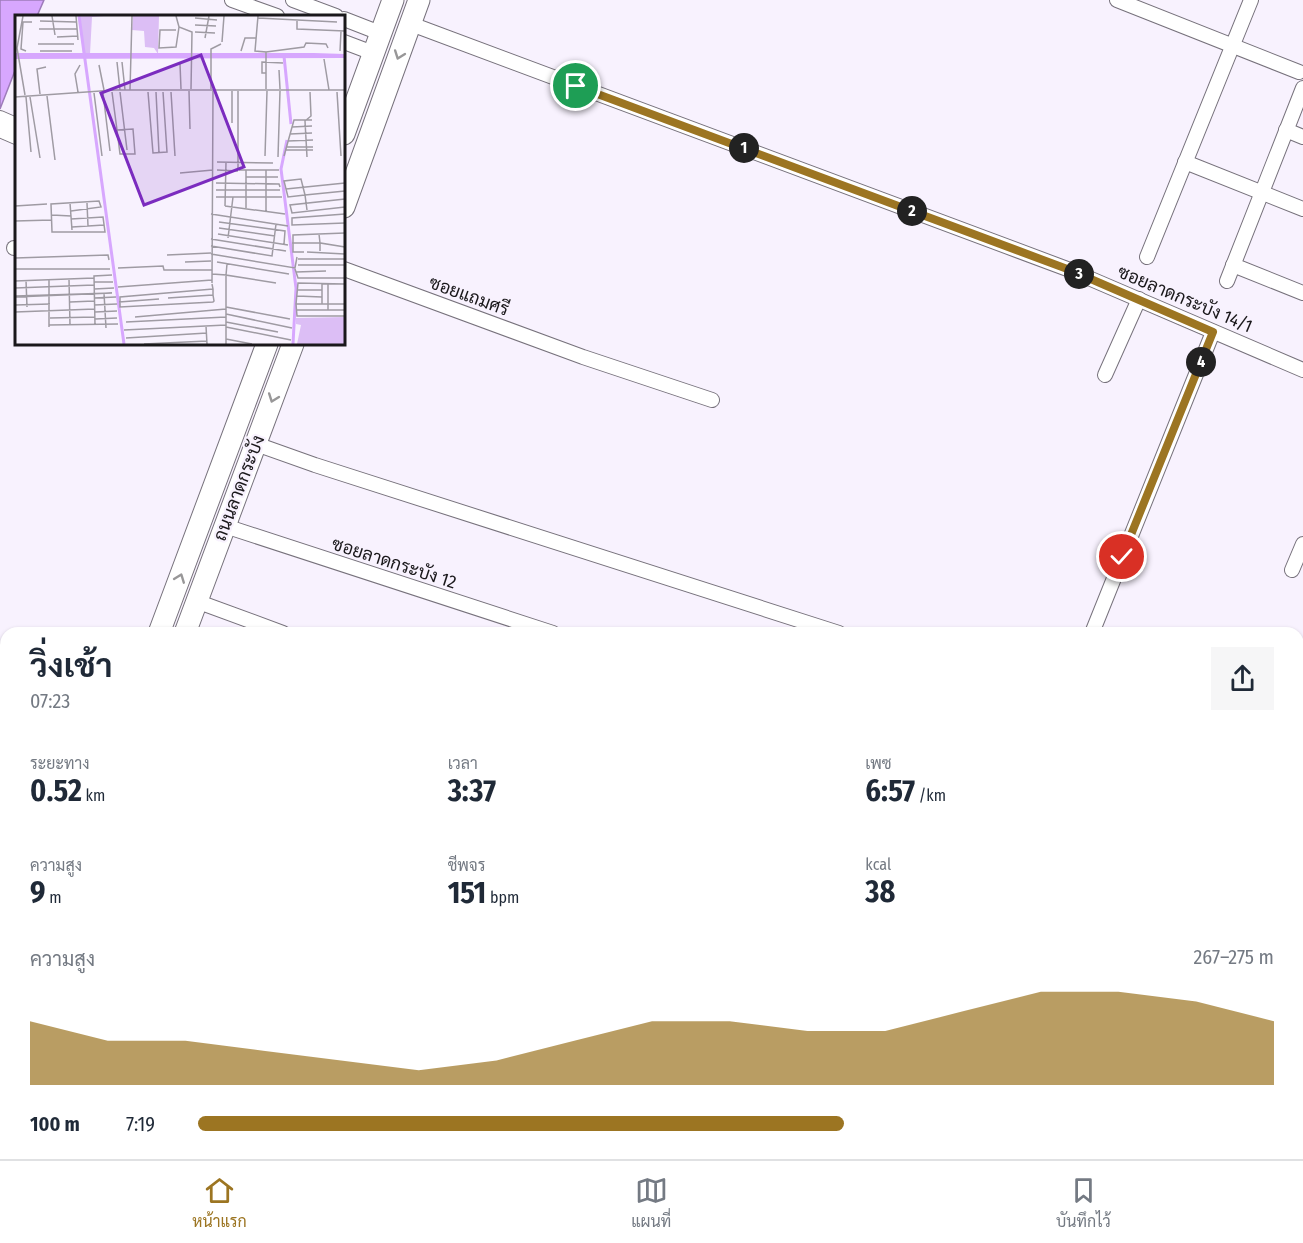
<!DOCTYPE html>
<html lang="th">
<meta charset="utf-8">
<style>
body{margin:0;font-family:"Fira Sans Condensed",Sarabun,sans-serif;background:#f6f6f7;color:#1f2937;height:100vh;display:flex;flex-direction:column;font-size:22px;white-space:nowrap}
*{box-sizing:border-box;margin:0}
p{font-size:20px;color:#747a83}
.icon{flex:none;width:33px;height:33px;fill:none;stroke:currentColor;stroke-width:2;stroke-linecap:round;stroke-linejoin:round}
.map{position:relative;flex:1;overflow:hidden}
.drawer{position:absolute;left:0px;top:627px;width:1304px;height:532px;display:flex;flex-direction:column;background:#fff;border-radius:18px 18px 0 0;box-shadow:0 2px 4px #0004}
.drawer>*{flex:none}
.pin{position:absolute;display:grid;place-items:center;width:51px;height:51px;color:#fff;margin:-26px;border:3px solid #fff;border-radius:50%;box-shadow:0 2px 6px #0007}
.km{position:absolute;width:30px;height:30px;margin:-15px;border-radius:50%;background:#222;color:#fff;font-size:16px;line-height:30px;text-align:center}
.round{display:grid;place-items:center;flex:none;width:63px;height:63px;border-radius:0px;background:#f6f6f7}
.headline{display:flex;align-items:center;justify-content:space-between;height:102px;padding:0 30px}
h1{font-size:33px;font-weight:700;line-height:45px}
.figures{display:grid;grid-template-columns:repeat(3,1fr);gap:9px;height:102px;padding:6px 30px}
.figures div{display:grid;align-content:center}
.figures b{font-size:30px;font-weight:700}
.figures small{font-size:16px;font-weight:400}
.figures p{font-size:16px}
.chart{height:168px;padding:12px 30px}
.chart p{display:flex;justify-content:space-between}
.chart svg{width:100%;height:108px;margin-top:6px;fill:#9c7522;opacity:.7}
ul{padding:0 30px;list-style:none;font-size:20px}
li{display:grid;grid-template-columns:96px 72px 1fr;align-items:center;height:45px}
li i{height:15px;border-radius:8px;background:#9c7522}
.tab-bar{display:flex;justify-content:space-around;align-items:center;height:84px;border-top:2px solid #e0e1e3;background:#fff;font-size:16px;color:#747a83}
.tab-bar a{display:grid;justify-items:center;gap:3px}
.tab-bar .active{color:#9c7522}
.map>svg:first-child{display:block}
.water{fill:#d7a7fe;stroke:#9e7cba;stroke-width:1.5}
.lines{fill:none;stroke-linecap:round;stroke-linejoin:round}
.street-casing{stroke:#77727c;stroke-width:16}
.primary-casing{stroke:#77727c;stroke-width:23}
.street{stroke:#fff;stroke-width:14}
.primary{stroke:#fff;stroke-width:21}
.oneway{stroke:#989798}
.route-casing{stroke:#fff;stroke-width:12}
.route{stroke:#9c7522;stroke-width:8}
.labels{text-anchor:middle;dominant-baseline:central;stroke-width:4.5;stroke-linejoin:round;paint-order:stroke}
.street-label{font-size:18px;fill:#1a181b;stroke:#f8f2fe}
.inset-river{fill:none;stroke:#d7a7fe;stroke-width:3}
.inset-road{fill:none;stroke:#9f9ba3;stroke-width:1.5}
.view{fill:#7b2cbf;fill-opacity:0.15;stroke:#7b2cbf;stroke-width:3}
.inset-edge{fill:none;stroke:#1a181b;stroke-width:3}
</style>
<div class="map">
<svg width="1303" height="1159" viewBox="0 0 1303 1159">
<rect width="100%" height="100%" fill="#f8f2fe"/>
<path class="water" d="M0,0H44L37,16H16V68L0,109Z"/>
<g class="lines">
<defs>
<g id="street">
<path d="M232,0L277,16"/>
<path d="M293,0L336,16"/>
<path d="M1117,0L1299,72"/>
<path d="M344,19L380,33"/>
<path d="M411,24L1070,270L1303,370"/>
<path d="M344,42L373,53"/>
<path d="M0,118L16,125"/>
<path d="M0,130L16,137"/>
<path d="M1286,130L1303,137"/>
<path d="M1185,162L1303,209"/>
<path d="M14,248H16"/>
<path d="M1147,257L1251,0"/>
<path d="M1233,265L1303,293"/>
<path d="M344,269L583,357L712,400"/>
<path d="M1227,281L1303,88"/>
<path d="M1105,375L1139,299"/>
<path d="M256,444L315,465L839,633"/>
<path d="M225,526L553,633"/>
<path d="M1292,570L1303,544"/>
<path d="M196,601L283,633"/>
<path d="M1092,633L1213,332"/>
<path d="M0,835L6,837"/>
<path d="M0,896L6,897"/>
<path d="M0,950L6,951"/>
<path d="M48,1154L67,1159"/>
<path d="M455,1154L478,1159"/>
<path d="M717,1159L719,1154"/>
</g>
<g id="primary">
<path d="M344,134L393,0"/>
<path d="M344,207L419,0"/>
<path d="M159,633L267,344"/>
<path d="M185,633L293,344"/>
<path d="M0,1070L6,1052"/>
<path d="M0,1143L6,1126"/>
</g>
</defs>
<use href="#street" class="street-casing"/>
<use href="#primary" class="primary-casing"/>
<use href="#street" class="street"/>
<use href="#primary" class="primary"/>
</g>
<defs><path id="oneway-chevron" d="M-2-3.5L2.5 0L-2 3.5" fill="none" stroke-width="1.6" stroke-linecap="round" stroke-linejoin="round" transform="scale(1.5)"/></defs>
<g class="oneway">
<use href="#oneway-chevron" transform="translate(399 55) rotate(110)"/>
<use href="#oneway-chevron" transform="translate(273 398) rotate(110)"/>
<use href="#oneway-chevron" transform="translate(180 578) rotate(-69)"/>
</g>
<g class="lines">
<defs>
<path id="route" d="M576,86L1070,270L1213,332L1122,557"/>
</defs>
<use href="#route" class="route-casing"/>
<use href="#route" class="route"/>
</g>
<g class="labels">
<g class="street-label">
<text transform="translate(469 296) rotate(20)">ซอยแถมศรี</text>
<text transform="translate(1185 299) rotate(23)">ซอยลาดกระบัง 14/1</text>
<text transform="translate(239 488) rotate(-69)">ถนนลาดกระบัง</text>
<text transform="translate(394 563) rotate(18)">ซอยลาดกระบัง 12</text>
</g>
</g>
<g transform="translate(15 15)">
<rect width="330" height="330" fill="#f8f2fe"/>
<path d="M64,1H89L77,2L75,39H68ZM118,1H144L143,39L139,33L130,32L129,16L117,15ZM330,302V329H282L286,310L281,309V303Z" fill="#dcbef5"/>
<path d="M0,38H299L330,39V43L0,44Z" fill="#d7a7fe"/>
<path class="inset-river" d="M64,1L109,329M269,41L276,109M272,125L266,154L281,273L278,329"/>
<path class="inset-road" d="M8,1L2,33L10,80M37,1L40,20M61,1L63,25M161,1L164,12L177,17L176,74M243,1L240,36L251,37V74M180,3L202,5M243,3L322,7M282,5V14L330,16M25,6L61,7M180,10L201,11M24,14H62M161,15H145L144,33L161,32L164,12M180,17L200,18M42,22L63,21M190,23L194,1M207,27L209,1M23,29H59M11,36L6,34L8,7H17M25,36H57M226,36L230,23H241M325,36L326,16M251,37L289,32L291,28L311,29L313,33M309,44L314,75M102,47L105,75M107,47L110,75M165,49L166,74M84,50L89,75M264,55L265,74M251,58H247V47L268,48M196,74V34L206,29M115,75L117,1M174,76L175,114M63,77L60,59L65,50M97,77L102,115L105,139H120L118,114L102,115M105,77L112,135M133,77L138,138L152,137L148,77M141,77L144,138M156,77L160,141M322,77L326,141M79,78L87,141M88,78L95,136M25,79L22,54L31,52M32,81L40,145M0,82L100,75H330M11,82L16,137M15,82L25,143M217,108V76M277,112L297,111M275,119L297,118M273,126L298,125M271,132H298M271,135H298M250,141L252,76M269,141L279,105H297M263,142L265,76M292,142L290,106L296,101L295,77M202,147L258,148M223,154V76M202,155L223,156M224,155H264M165,158L198,155M231,162H263M201,168L264,169L265,172M271,174L330,168M201,175H265M201,182H267M330,184L275,190L277,198L330,192M55,188L57,215M72,188L73,211M0,191L32,189M210,191L270,199M210,191L211,147M231,193V155M292,195L290,180L286,164L269,166L273,182L290,180L330,176M56,196L86,192L84,186L36,189L37,217H90L88,202L56,204M251,196V155M196,199L273,211M330,199L277,203V210L330,208M37,200L56,201M0,206L37,205M204,207L270,216L269,229M57,212L89,210M204,213L260,221M203,219L273,230M213,223L218,182M196,224L271,236M277,228H305L304,219M196,231L257,241L261,209M305,236V228L330,232M289,237H278V220L330,218M292,237L330,239M196,239L280,253L282,242M152,240L196,238M0,243L93,240L94,245M283,244H330M170,247L196,246M202,247L274,259M212,249L211,260L261,268M283,250H330M103,253L148,251L149,255H197M0,254H95M280,254L283,263H330M281,257L311,256M197,259L211,260V329M54,264L55,310M11,265L12,292M0,266L79,263M79,267H98M197,268L198,76M197,269L198,274V280L199,286L198,287L105,292V282L198,274M307,269V289H281L282,301H330M103,272L197,265M0,273L79,270M79,274L99,273M282,275H307M89,278L91,313M0,281L97,278L0,282M282,281L307,282M79,283L101,282M153,283L198,280M55,287L79,286M104,287L144,284M281,289L283,268L330,269M307,289H330M0,290L35,289M79,290L102,289M211,292L275,304M281,295H330M313,295V268M0,297L80,294M80,297L102,296M211,299L277,313M120,302L211,294M35,303L80,302M80,304L102,303M111,307L211,302M211,307L263,317M34,310L103,309M80,310L79,261L97,260M191,311L192,329M34,312V265M211,312L276,325M109,315L211,310M111,323L192,318M211,324L237,329M129,329L192,326"/>
<path class="view" d="M186,40L229,152L129,190L86,78Z"/>
<rect width="330" height="330" class="inset-edge"/>
</g>
</svg>
<div class="pin" style="left:576px;top:86px;background:#1e9e55"><svg class="icon" aria-label="arrive" viewBox="0 0 24 24"><path d="M6 21V4h12l-3 4 3 4H6"/></svg></div>
<div class="pin" style="left:1122px;top:557px;background:#d93025"><svg class="icon" aria-label="check" viewBox="0 0 24 24"><path d="M5 12l5 5 9-10"/></svg></div>
<b class="km" style="left:744px;top:148px">1</b>
<b class="km" style="left:912px;top:211px">2</b>
<b class="km" style="left:1079px;top:274px">3</b>
<b class="km" style="left:1201px;top:362px">4</b>
<section class="drawer">
<div class="headline"><div><h1>วิ่งเช้า</h1><p>07:23</p></div><a class="round"><svg class="icon" aria-label="share" viewBox="0 0 24 24"><path d="M12 15V3M7 8l5-5 5 5M5 13v7h14v-7"/></svg></a></div>
<div class="figures">
<div><p>ระยะทาง</p><b>0.52<small> km</small></b></div>
<div><p>เวลา</p><b>3:37</b></div>
<div><p>เพซ</p><b>6:57<small> /km</small></b></div>
</div>
<div class="figures">
<div><p>ความสูง</p><b>9<small> m</small></b></div>
<div><p>ชีพจร</p><b>151<small> bpm</small></b></div>
<div><p>kcal</p><b>38</b></div>
</div>
<div class="chart"><p><span>ความสูง</span>267–275 m</p>
<svg viewBox="0 0 160 44" preserveAspectRatio="none"><path d="M0 44V18L10 26L20 26L30 30L40 34L50 38L60 34L70 26L80 18L90 18L100 22L110 22L120 14L130 6L140 6L150 10L160 18V44z"/></svg>
</div>
<ul>
<li><b>100 m</b>7:19<i style="width:60%"></i></li>
</ul>
</section>
</div>
<nav class="tab-bar">
<a class="active"><svg class="icon" aria-label="home" viewBox="0 0 24 24"><path d="M3 11l9-7 9 7M6 9v11h12V9"/></svg>หน้าแรก</a>
<a><svg class="icon" aria-label="map" viewBox="0 0 24 24"><path d="M3 6l6-2 6 2 6-2v14l-6 2-6-2-6 2zM9 4v14M15 6v14"/></svg>แผนที่</a>
<a><svg class="icon" aria-label="saved" viewBox="0 0 24 24"><path d="M7 4h10v16l-5-4-5 4z"/></svg>บันทึกไว้</a>
</nav>
